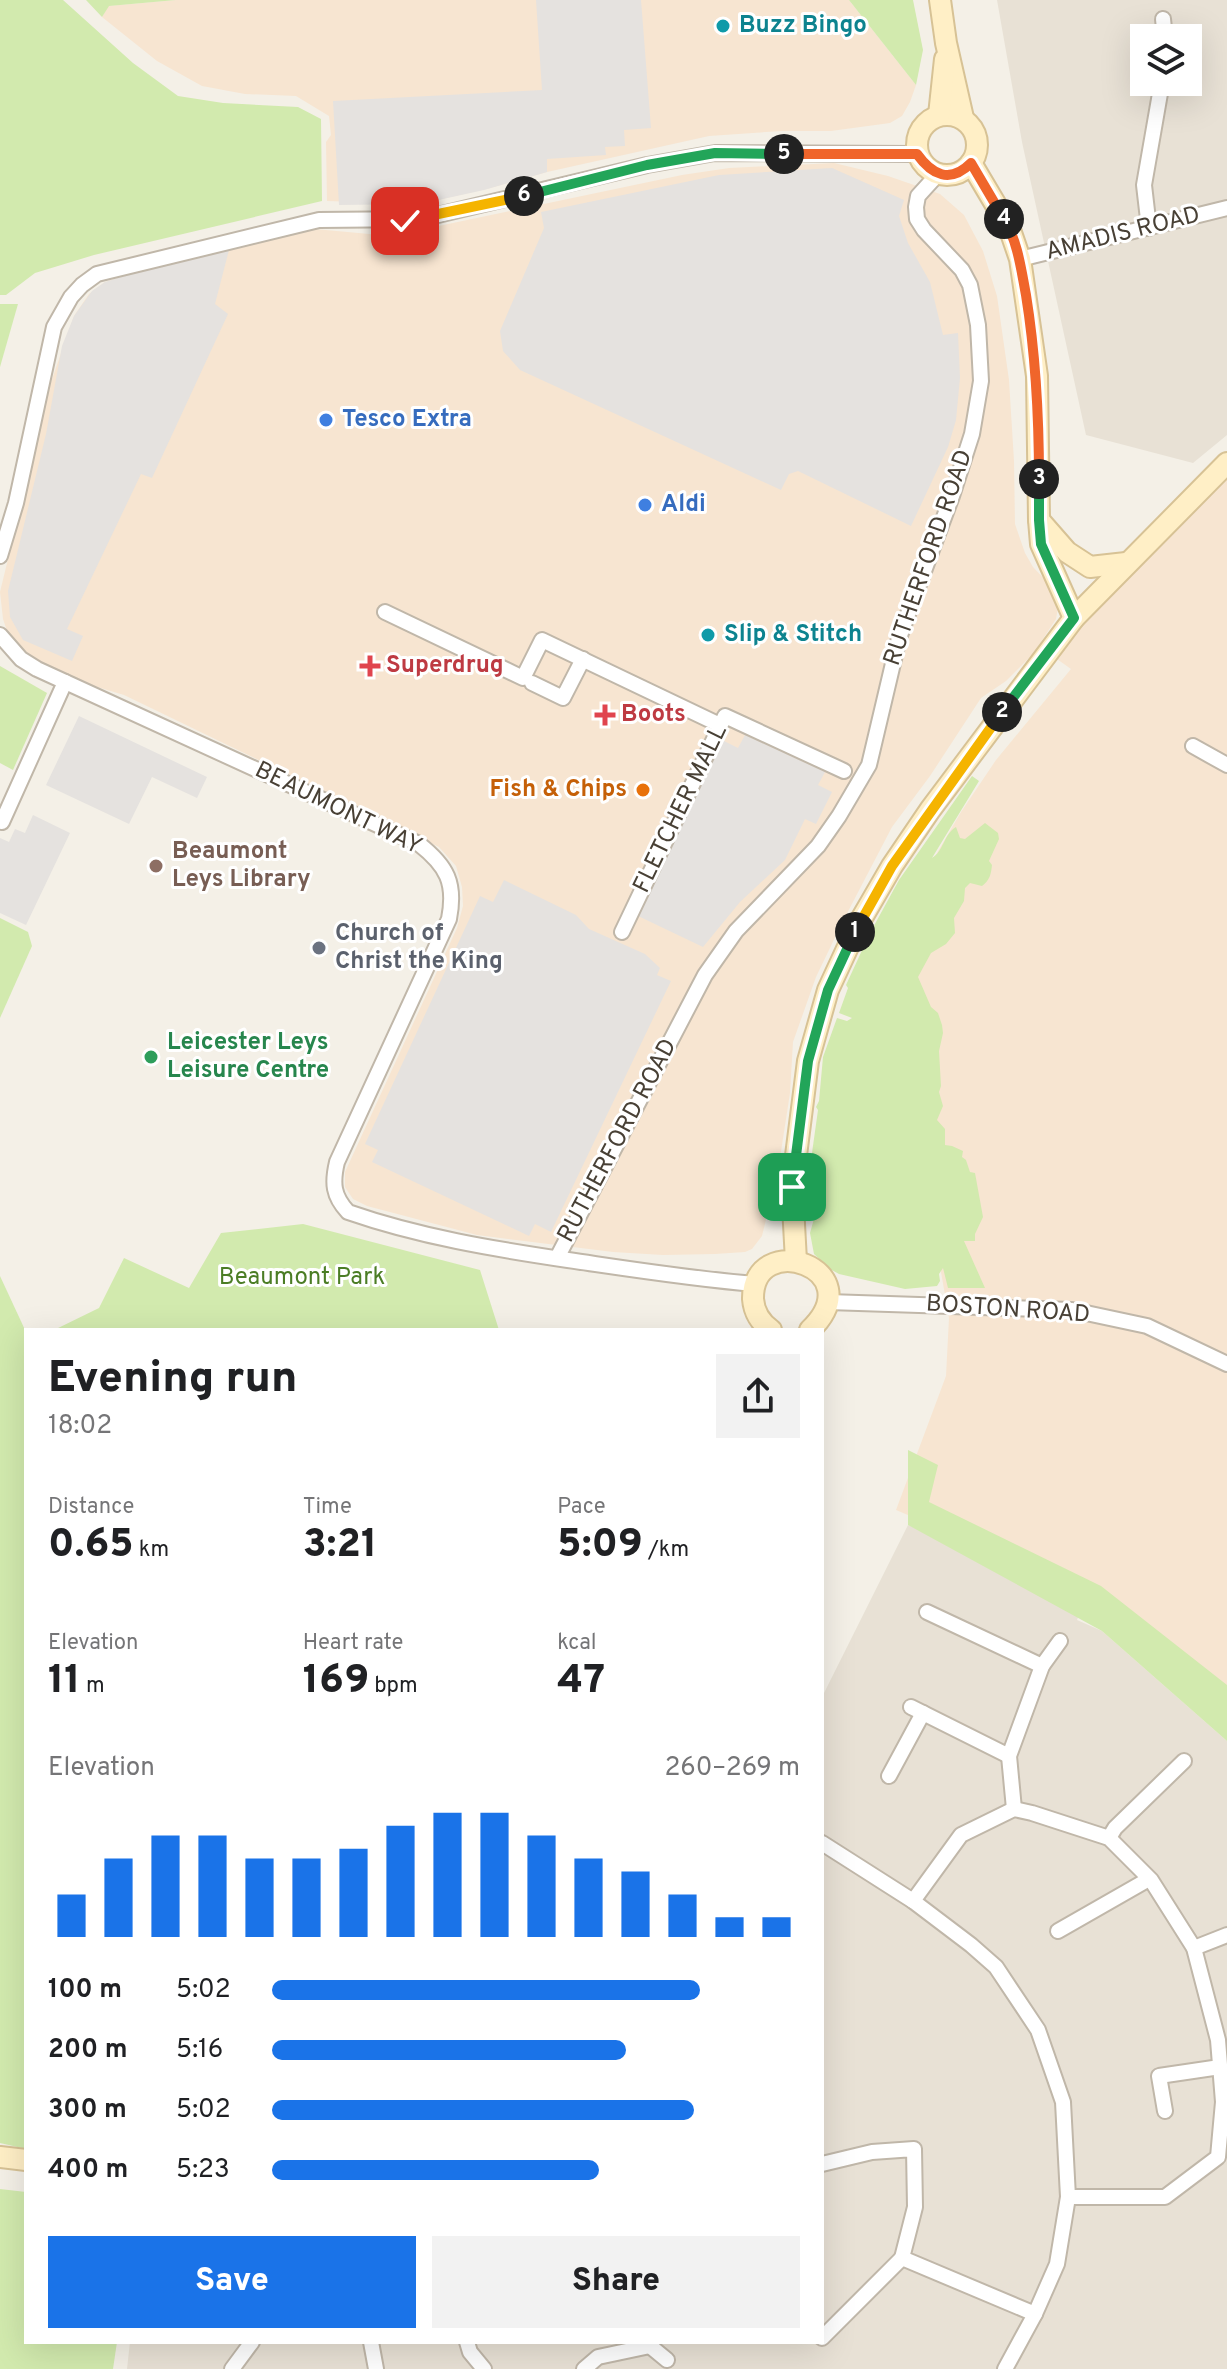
<!DOCTYPE html>
<meta charset="utf-8">
<style>
body{margin:0;font-family:Overpass,sans-serif;background:#f2f2f2;color:#202124;height:100vh;display:flex;flex-direction:column;font-size:30px;white-space:nowrap}
*{box-sizing:border-box;margin:0}
p{font-size:26px;color:#757577}
.icon{flex:none;width:44px;height:44px;fill:none;stroke:currentColor;stroke-width:2;stroke-linecap:round;stroke-linejoin:round}
.map{position:relative;flex:1;overflow:hidden}
.details{position:absolute;left:24px;top:1328px;width:800px;height:1016px;display:flex;flex-direction:column;background:#fff;border-radius:0px;box-shadow:0 8px 32px #0002}
.details>*{flex:none}
.fabs{position:absolute;left:1130px;top:24px;display:grid;gap:16px}
.fabs a{display:grid;place-items:center;width:72px;height:72px;border-radius:0px;background:#fff;box-shadow:0 8px 32px #0002;font-size:40px}
.pin{position:absolute;display:grid;place-items:center;width:68px;height:68px;color:#fff;margin:-34px;border-radius:16px;box-shadow:0 4px 12px #0006}
.km{position:absolute;width:40px;height:40px;margin:-20px;border-radius:50%;background:#222;color:#fff;font-size:22px;line-height:40px;text-align:center}
.round{display:grid;place-items:center;flex:none;width:84px;height:84px;border-radius:0px;background:#f2f2f2}
.headline{display:flex;align-items:center;justify-content:space-between;height:136px;padding:0 24px}
h1{font-size:44px;font-weight:800;line-height:60px}
.stats{display:grid;grid-template-columns:repeat(3,1fr);gap:12px;height:136px;padding:8px 24px}
.stats div{display:grid;align-content:center}
.stats b{font-size:40px;font-weight:800}
.stats small{font-size:22px;font-weight:400}
.stats p{font-size:22px}
.chart{height:224px;padding:16px 24px}
.chart p{display:flex;justify-content:space-between}
.chart svg{width:100%;height:144px;margin-top:8px;stroke:#1a73e8;stroke-width:6}
.cta{display:flex;gap:16px;margin-top:auto;padding:16px 24px}
.cta a{flex:1;height:92px;border-radius:0px;background:#1a73e8;color:#fff;font-size:32px;font-weight:800;line-height:92px;text-align:center}
.cta a+a{background:#f2f2f2;color:#202124}
ul{padding:0 24px;list-style:none;font-size:26px}
li{display:grid;grid-template-columns:128px 96px 1fr;align-items:center;height:60px}
li i{height:20px;border-radius:10px;background:#1a73e8}
.map>svg:first-child{display:block}
.residential{fill:#e8e1d5;fill-rule:evenodd}
.commercial{fill:#f7e5d1}
.green{fill:#d2eaae}
.parking{fill:#e5e2df}
.lines{fill:none;stroke-linecap:round;stroke-linejoin:round}
.street-casing{stroke:#c0b7a9;stroke-width:18}
.secondary-casing{stroke:#d7c295;stroke-width:24}
.street{stroke:#fff;stroke-width:14}
.secondary{stroke:#ffefc6;stroke-width:20}
.split-1-casing{stroke:#fff;stroke-width:16}
.split-2-casing{stroke:#fff;stroke-width:16}
.split-3-casing{stroke:#fff;stroke-width:16}
.split-4-casing{stroke:#fff;stroke-width:16}
.split-5-casing{stroke:#fff;stroke-width:16}
.split-6-casing{stroke:#fff;stroke-width:16}
.split-7-casing{stroke:#fff;stroke-width:16}
.split-1{stroke:#22a559;stroke-width:10}
.split-2{stroke:#f5b400;stroke-width:10}
.split-3{stroke:#22a559;stroke-width:10}
.split-4{stroke:#f0652b;stroke-width:10}
.split-5{stroke:#f0652b;stroke-width:10}
.split-6{stroke:#22a559;stroke-width:10}
.split-7{stroke:#f5b400;stroke-width:10}
.culture-dot{fill:#0f9aa8;stroke:#fff;stroke-width:3}
.shop-dot{fill:#3f7fe0;stroke:#fff;stroke-width:3}
.health-dot{fill:#e0444e;stroke:#fff;stroke-width:3}
.food-dot{fill:#e8710a;stroke:#fff;stroke-width:3}
.education-dot{fill:#8d6e63;stroke:#fff;stroke-width:3}
.worship-dot{fill:#6b7280;stroke:#fff;stroke-width:3}
.leisure-dot{fill:#2e9e5b;stroke:#fff;stroke-width:3}
.labels{text-anchor:middle;dominant-baseline:central;stroke-width:6;stroke-linejoin:round;paint-order:stroke}
.culture-label{font-size:24px;font-weight:bold;fill:#0d838f;stroke:#fff;text-anchor:start}
.street-label{font-size:24px;fill:#484035;stroke:#fff}
.shop-label{font-size:24px;font-weight:bold;fill:#366cbe;stroke:#fff;text-anchor:start}
.health-label{font-size:24px;font-weight:bold;fill:#be3a42;stroke:#fff;text-anchor:start}
.food-label{font-size:24px;font-weight:bold;fill:#c56008;stroke:#fff;text-anchor:end}
.education-label{font-size:24px;font-weight:bold;fill:#785e54;stroke:#fff;text-anchor:start}
.worship-label{font-size:24px;font-weight:bold;fill:#5b616d;stroke:#fff;text-anchor:start}
.leisure-label{font-size:24px;font-weight:bold;fill:#27864d;stroke:#fff;text-anchor:start}
.park-label{font-size:24px;fill:#4b7d25;stroke:#fff}
</style>
<div class="map">
<svg width="1227" height="2369" viewBox="0 0 1227 2369">
<rect width="100%" height="100%" fill="#f4f0e7"/>
<g class="residential">
<path d="M997,0H1227V435L1193,463L1086,435L1022,142ZM1144,38H1188V82H1144Z"/>
<path d="M908,1525L1084,1601L1077,1620L1102,1631L1227,1741V2369H127L130,2342H822V1697Z"/>
</g>
<g class="commercial">
<path d="M176,0H849L916,85L910,102L902,116L890,123L831,131H782L709,136L547,172L490,188L420,204L327,201L326,142L331,135L329,116L296,96L245,94L202,86L157,61L102,17L108,6Z"/>
<path d="M834,163L888,176L940,194L964,215L983,251L997,296L1009,380L1014,461L1015,524L1025,553L1033,567L1050,585L1058,608L1056,619L1033,654L1006,681L981,698L930,776L892,827L842,923L816,977L793,1042L790,1093L778,1171L762,1236L752,1249L745,1252L715,1254L663,1255L613,1252L477,1235L367,1206L353,1199L345,1187V1172L457,928L463,906L462,887L456,866L439,847L124,695L94,686L44,664L25,652L14,641L7,631L3,619L0,592L51,382L74,316L89,294L105,282L128,275L315,229L380,235L410,232L682,175L729,168Z"/>
<path d="M1227,463V1686L934,1526L896,1510L946,1376L949,1318L921,1157L873,997L883,965L903,920L930,865L961,812L996,760L1071,669L1047,652Z"/>
</g>
<g class="green">
<path d="M0,0H63L133,63L178,96L223,103L298,107L321,119L322,201L94,255L35,273L6,295H0Z"/>
<path d="M86,0H176L109,6L102,17Z"/>
<path d="M849,0H913L923,50L916,85Z"/>
<path d="M0,304H18L0,367Z"/>
<path d="M0,666L47,693L13,770L0,763Z"/>
<path d="M972,776L979,781L932,858C944,851 943,835 956,827L960,838L965,839L985,823L998,833L999,839L989,861L992,865C991,874 990,880 982,886L970,883L965,888L964,901L954,918L955,933L946,944L931,953L918,977L931,1007L938,1013L942,1025L943,1033L939,1051L941,1086L939,1092L943,1106L937,1120L945,1129V1145L952,1146L963,1151L962,1157L966,1160L970,1172L975,1173L983,1217L975,1234V1241H964L985,1288H948L943,1268L939,1274L940,1281L937,1286L905,1289L839,1274L830,1269L814,1254L810,1233L815,1215L811,1160L818,1110L816,1107L819,1101L823,1057L837,1018L847,1021L852,1018L839,1013L848,988L846,985L870,933L899,880Z"/>
<path d="M0,918L28,932L32,946L0,1018Z"/>
<path d="M303,1224L480,1270L499,1330H54L99,1308L124,1258L189,1288L221,1233Z"/>
<path d="M0,1276L26,1332V2149L0,2143Z"/>
<path d="M908,1450L938,1465L929,1502L1101,1586L1227,1685V1741L1102,1631L908,1525Z"/>
<path d="M0,2189L26,2192V2342H117L113,2369H0Z"/>
</g>
<g class="parking">
<path d="M536,0H641L651,128L624,130L625,146L605,147L606,155L547,159V172L484,190L420,204L339,205L333,101L542,90Z"/>
<path d="M832,168L904,200L899,216L908,243L930,282L943,335L958,333L960,378L956,420L948,447L911,526L798,471L789,474L781,490L520,370L503,351L500,331L544,228L541,212L719,175Z"/>
<path d="M229,250L215,304L228,314L152,478L141,474L67,629L83,636L72,661L23,640L10,617L8,591L46,434L62,346L74,316L92,291L105,282L128,275Z"/>
<path d="M79,716L207,777L197,798L152,777L129,824L46,785Z"/>
<path d="M745,735L825,772L818,785L832,792L816,824L805,819L785,860L740,902L703,947L636,915L718,738L738,748Z"/>
<path d="M33,815L70,833L26,925L0,913V838L9,842L15,829L25,833Z"/>
<path d="M504,880L576,915L589,929L645,954L660,968L657,975L671,981L551,1232L535,1224L529,1236L372,1162L378,1150L365,1144L480,896L493,902Z"/>
</g>
<g class="lines">
<defs>
<g id="street">
<path d="M1163,19L1165,38"/>
<path d="M1149,228L1144,185L1162,82"/>
<path d="M1020,259L1227,208"/>
<path d="M0,556L16,503L54,327L71,297L82,285L97,274L319,220L421,219L647,165L715,153L917,154"/>
<path d="M385,612L523,678L542,640L720,725"/>
<path d="M0,635L21,659L37,669L419,844C447,866 456,883 449,919L337,1162C332,1183 333,1196 348,1212C420,1237 494,1249 568,1260C630,1269 693,1279 755,1284"/>
<path d="M532,683L563,698L583,659"/>
<path d="M1193,746L1227,765"/>
<path d="M2,822L65,682"/>
<path d="M622,932L725,716L844,771"/>
<path d="M557,1258L705,975L736,931L818,846L839,816L869,765L899,638L952,496L972,434L981,381L978,325L970,285L962,270L924,230L917,219L916,207L918,196L938,174"/>
<path d="M828,1302L1072,1310L1147,1326L1227,1364"/>
<path d="M927,1612L1042,1666"/>
<path d="M911,1707L1009,1756"/>
<path d="M889,1776L923,1713"/>
<path d="M1014,1809L1009,1756L1042,1666L1060,1641"/>
<path d="M1109,1838L1115,1828L1184,1761"/>
<path d="M822,1843L913,1901L971,1945L996,1967L1038,2030L1063,2102L1068,2197L1057,2264L1035,2314L1005,2369"/>
<path d="M913,1901L961,1835L1014,1809L1032,1813L1109,1838L1151,1880L1194,1948L1218,2040L1223,2102L1218,2157L1165,2197H1068"/>
<path d="M1058,1931L1149,1879"/>
<path d="M1194,1948L1227,1935"/>
<path d="M1165,2111L1159,2076L1220,2067"/>
<path d="M822,2164L872,2152L914,2149L915,2207L902,2258L1035,2314"/>
<path d="M822,2338L902,2258"/>
<path d="M371,2342L376,2369"/>
<path d="M467,2342L470,2352L484,2369"/>
<path d="M652,2342L650,2346L667,2360"/>
<path d="M232,2369L252,2342"/>
<path d="M584,2369L598,2357L650,2346"/>
</g>
<g id="secondary">
<path d="M940,0L946,43L963,118"/>
<circle cx="947" cy="145" r="30"/>
<path d="M939,115L945,59"/>
<path d="M971,163L1009,227L1020,259L1037,376L1039,520L1041,544L1074,618"/>
<path d="M1039,520L1067,552L1090,567L1126,563"/>
<path d="M796,1261L792,1187L808,1061L828,990L859,923L892,866L930,810L1074,618L1227,463"/>
<path d="M771,1330C761,1323 754,1312 753,1299C752,1228 874,1268 810,1330"/>
<path d="M0,2157L26,2160"/>
</g>
</defs>
<use href="#street" class="street-casing"/>
<use href="#secondary" class="secondary-casing"/>
<use href="#street" class="street"/>
<use href="#secondary" class="secondary"/>
</g>
<g class="lines">
<defs>
<path id="split-1" d="M792,1187L808,1061L828,990L855,932"/>
<path id="split-2" d="M855,932L892,866L1002,712"/>
<path id="split-3" d="M1002,712L1074,618L1041,544L1039,520V479"/>
<path id="split-4" d="M1004,219C1018,242 1021,269 1026,295C1036,357 1039,417 1039,479"/>
<path id="split-5" d="M784,154H917C932,175 950,184 971,163L1004,219"/>
<path id="split-6" d="M524,196L647,165L715,153L784,154"/>
<path id="split-7" d="M405,221L524,196"/>
</defs>
<use href="#split-1" class="split-1-casing"/>
<use href="#split-2" class="split-2-casing"/>
<use href="#split-3" class="split-3-casing"/>
<use href="#split-4" class="split-4-casing"/>
<use href="#split-5" class="split-5-casing"/>
<use href="#split-6" class="split-6-casing"/>
<use href="#split-7" class="split-7-casing"/>
<use href="#split-1" class="split-1"/>
<use href="#split-2" class="split-2"/>
<use href="#split-3" class="split-3"/>
<use href="#split-4" class="split-4"/>
<use href="#split-5" class="split-5"/>
<use href="#split-6" class="split-6"/>
<use href="#split-7" class="split-7"/>
</g>
<g class="culture-dot">
<circle cx="723" cy="26" r="8"/>
<circle cx="708" cy="635" r="8"/>
</g>
<g class="shop-dot">
<circle cx="326" cy="420" r="8"/>
<circle cx="645" cy="505" r="8"/>
</g>
<g class="health-dot">
<path d="M366 654h8v8h8v8h-8v8h-8v-8h-8v-8h8z"/>
<path d="M601 703h8v8h8v8h-8v8h-8v-8h-8v-8h8z"/>
</g>
<circle class="food-dot" cx="643" cy="790" r="8"/>
<circle class="education-dot" cx="156" cy="866" r="8"/>
<circle class="worship-dot" cx="319" cy="948" r="8"/>
<circle class="leisure-dot" cx="151" cy="1057" r="8"/>
<g class="labels">
<g class="culture-label">
<text x="739" y="26">Buzz Bingo</text>
<text x="724" y="635">Slip &amp; Stitch</text>
</g>
<g class="street-label">
<text transform="translate(1123 234) rotate(-14)">AMADIS ROAD</text>
<text transform="translate(929 558) rotate(-71)">RUTHERFORD ROAD</text>
<text transform="translate(338 809) rotate(26)">BEAUMONT WAY</text>
<text transform="translate(681 809) rotate(-64)">FLETCHER MALL</text>
<text transform="translate(618 1141) rotate(-62)">RUTHERFORD ROAD</text>
<text transform="translate(1008 1310) rotate(4)">BOSTON ROAD</text>
</g>
<g class="shop-label">
<text x="342" y="420">Tesco Extra</text>
<text x="661" y="505">Aldi</text>
</g>
<g class="health-label">
<text x="386" y="666">Superdrug</text>
<text x="621" y="715">Boots</text>
</g>
<g class="food-label">
<text x="627" y="790">Fish &amp; Chips</text>
</g>
<g class="education-label">
<text x="172" y="852">Beaumont<tspan x="172" dy="28">Leys Library</tspan></text>
</g>
<g class="worship-label">
<text x="335" y="934">Church of<tspan x="335" dy="28">Christ the King</tspan></text>
</g>
<g class="leisure-label">
<text x="167" y="1043">Leicester Leys<tspan x="167" dy="28">Leisure Centre</tspan></text>
</g>
<g class="park-label">
<text x="302" y="1278">Beaumont Park</text>
</g>
</g>
</svg>
<div class="fabs">
<a><svg class="icon" aria-label="layers" viewBox="0 0 24 24"><path d="M12 4l9 5-9 5-9-5zM3 14l9 5 9-5"/></svg></a>
</div>
<div class="pin" style="left:792px;top:1187px;background:#1e9e55"><svg class="icon" aria-label="arrive" viewBox="0 0 24 24"><path d="M6 21V4h12l-3 4 3 4H6"/></svg></div>
<div class="pin" style="left:405px;top:221px;background:#d93025"><svg class="icon" aria-label="check" viewBox="0 0 24 24"><path d="M5 12l5 5 9-10"/></svg></div>
<b class="km" style="left:855px;top:932px">1</b>
<b class="km" style="left:1002px;top:712px">2</b>
<b class="km" style="left:1039px;top:479px">3</b>
<b class="km" style="left:1004px;top:219px">4</b>
<b class="km" style="left:784px;top:154px">5</b>
<b class="km" style="left:524px;top:196px">6</b>
<section class="details">
<div class="headline"><div><h1>Evening run</h1><p>18:02</p></div><a class="round"><svg class="icon" aria-label="share" viewBox="0 0 24 24"><path d="M12 15V3M7 8l5-5 5 5M5 13v7h14v-7"/></svg></a></div>
<div class="stats">
<div><p>Distance</p><b>0.65<small> km</small></b></div>
<div><p>Time</p><b>3:21</b></div>
<div><p>Pace</p><b>5:09<small> /km</small></b></div>
</div>
<div class="stats">
<div><p>Elevation</p><b>11<small> m</small></b></div>
<div><p>Heart rate</p><b>169<small> bpm</small></b></div>
<div><p>kcal</p><b>47</b></div>
</div>
<div class="chart"><p><span>Elevation</span>260–269 m</p>
<svg viewBox="0 0 160 44" preserveAspectRatio="none"><path d="M5 44V31M15 44V20M25 44V13M35 44V13M45 44V20M55 44V20M65 44V17M75 44V10M85 44V6M95 44V6M105 44V13M115 44V20M125 44V24M135 44V31M145 44V38M155 44V38"/></svg>
</div>
<ul>
<li><b>100 m</b>5:02<i style="width:81%"></i></li>
<li><b>200 m</b>5:16<i style="width:67%"></i></li>
<li><b>300 m</b>5:02<i style="width:80%"></i></li>
<li><b>400 m</b>5:23<i style="width:62%"></i></li>
</ul>
<div class="cta"><a>Save</a><a>Share</a></div>
</section>
</div>
